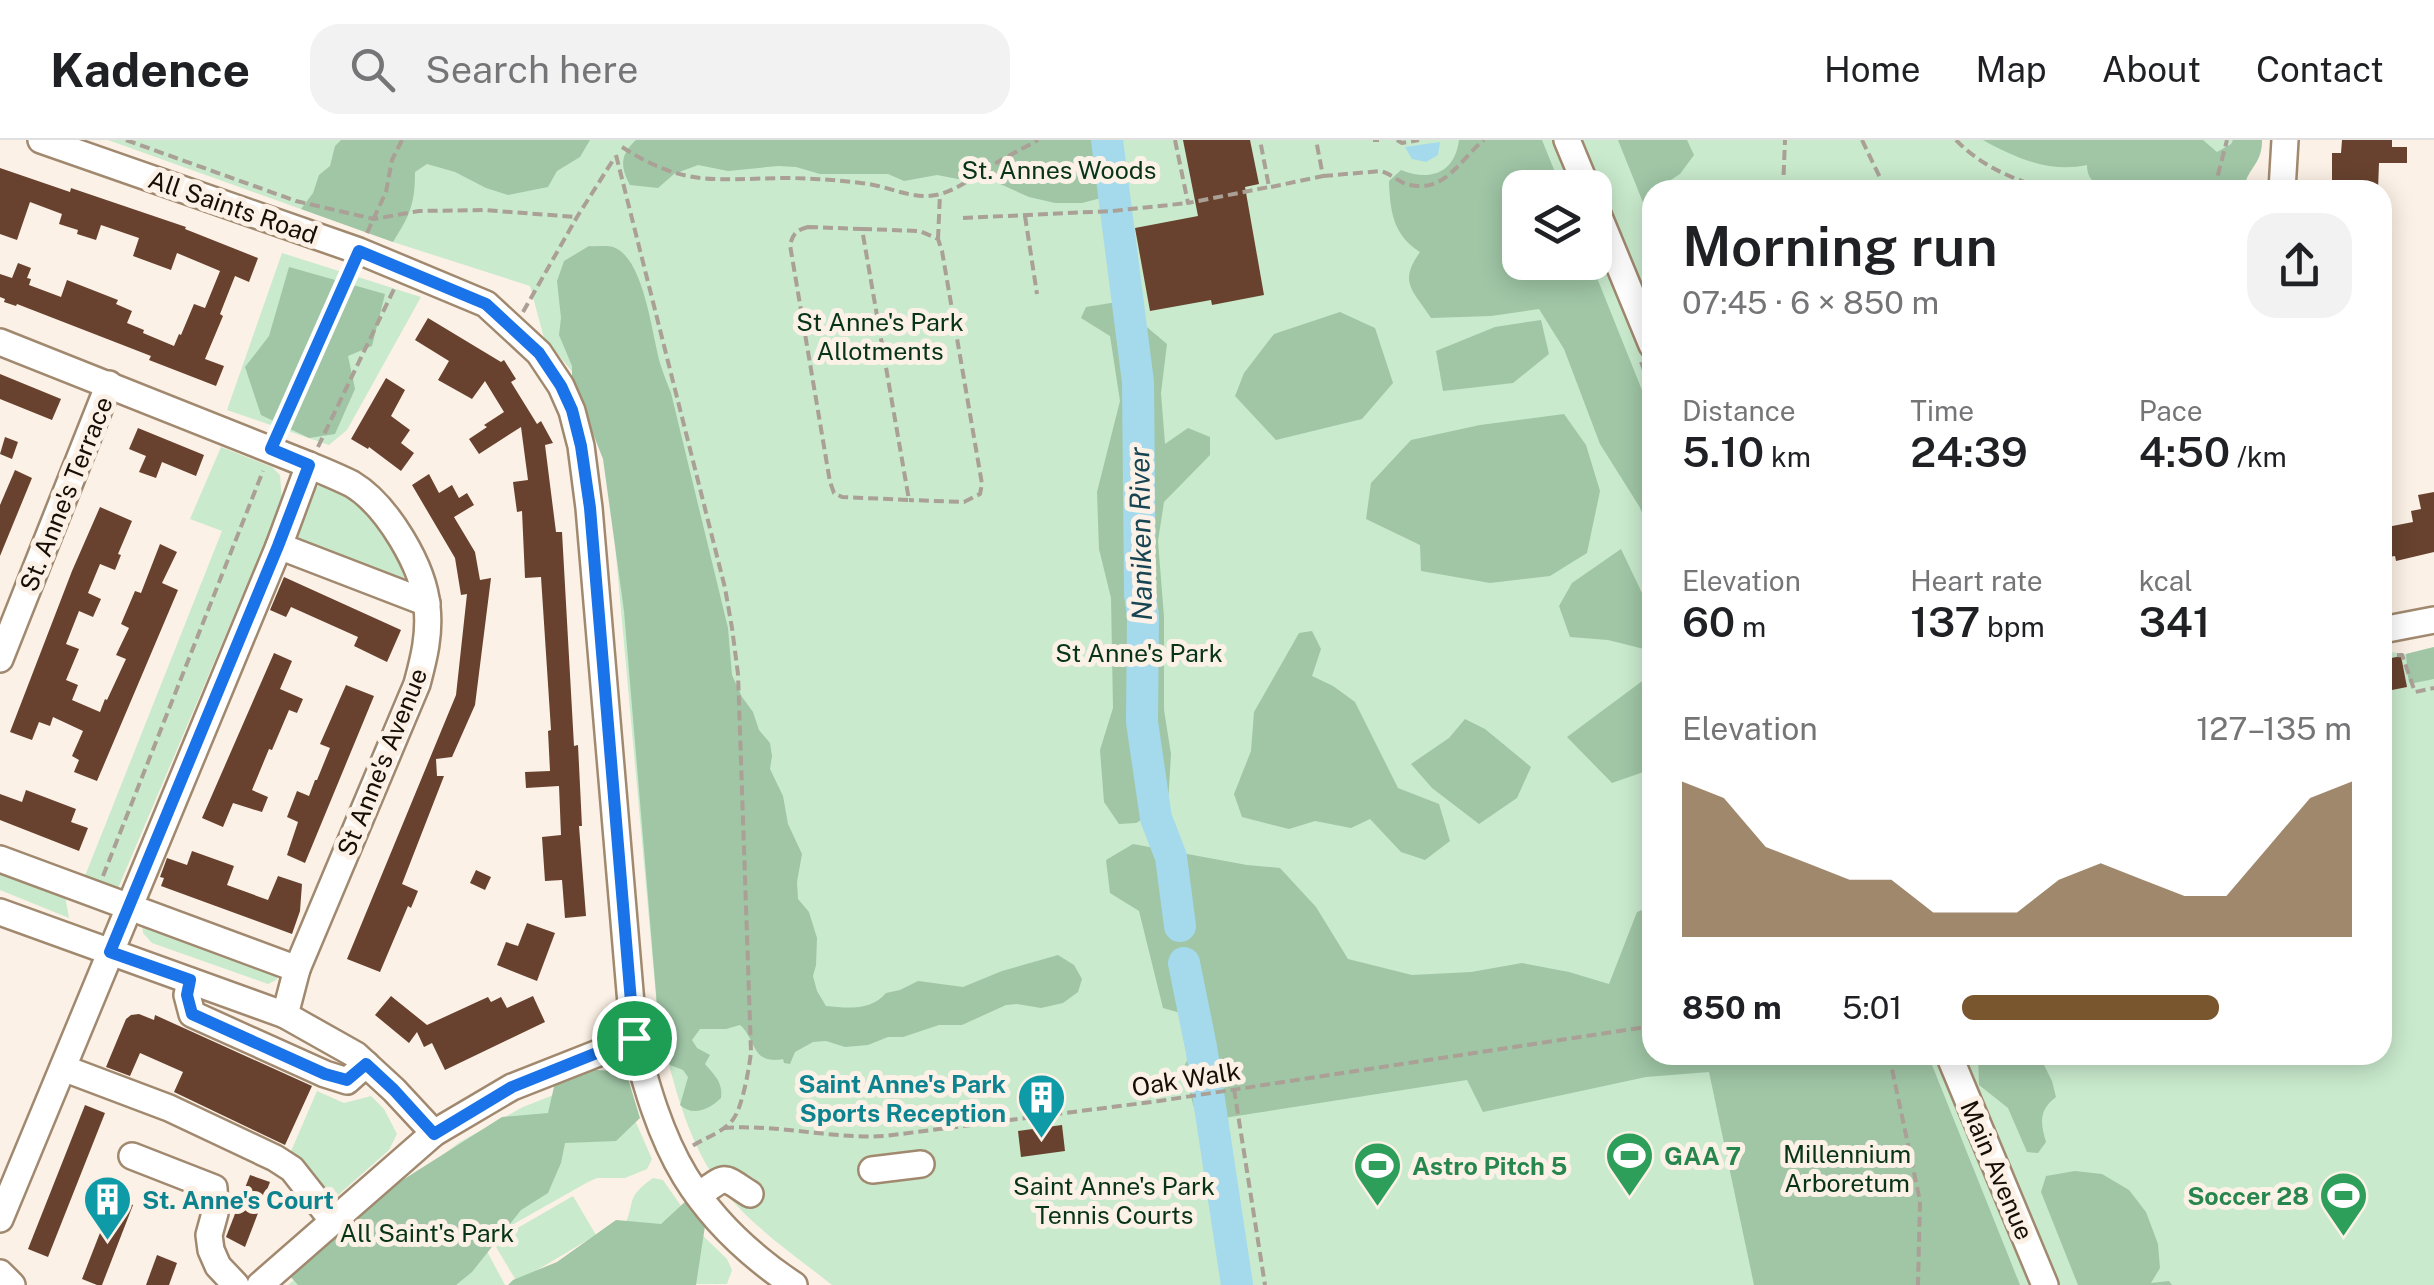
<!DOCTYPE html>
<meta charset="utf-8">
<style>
body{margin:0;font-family:"Public Sans",sans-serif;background:#f2f2f2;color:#202124;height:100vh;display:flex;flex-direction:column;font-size:38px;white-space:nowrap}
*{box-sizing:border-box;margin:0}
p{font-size:32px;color:#757577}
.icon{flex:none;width:55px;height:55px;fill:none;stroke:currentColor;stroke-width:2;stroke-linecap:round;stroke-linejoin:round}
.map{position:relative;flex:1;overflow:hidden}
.details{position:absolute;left:1642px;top:40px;width:750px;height:885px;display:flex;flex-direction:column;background:#fff;border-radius:30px;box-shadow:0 5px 25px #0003}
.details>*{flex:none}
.fabs{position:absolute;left:1502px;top:30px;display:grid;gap:20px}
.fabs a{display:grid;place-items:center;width:110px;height:110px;border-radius:20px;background:#fff;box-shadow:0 5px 25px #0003;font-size:50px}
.pin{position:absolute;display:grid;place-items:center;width:85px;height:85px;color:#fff;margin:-42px;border:5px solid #fff;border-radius:50%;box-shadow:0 2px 10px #0007}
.round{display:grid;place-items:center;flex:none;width:105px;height:105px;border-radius:30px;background:#f2f2f2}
.summary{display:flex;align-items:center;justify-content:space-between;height:170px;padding:0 40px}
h1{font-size:55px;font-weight:600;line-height:75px}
.stats{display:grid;grid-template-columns:repeat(3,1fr);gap:15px;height:170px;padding:10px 40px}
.stats div{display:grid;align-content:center}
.stats b{font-size:42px;font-weight:600}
.stats small{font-size:28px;font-weight:400}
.stats p{font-size:28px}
.chart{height:280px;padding:20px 40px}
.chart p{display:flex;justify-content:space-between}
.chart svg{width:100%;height:180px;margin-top:10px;fill:#79562e;opacity:.7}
ul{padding:0 40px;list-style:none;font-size:32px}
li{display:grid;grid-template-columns:160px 120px 1fr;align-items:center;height:75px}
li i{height:25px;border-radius:12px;background:#79562e}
header{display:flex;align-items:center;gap:60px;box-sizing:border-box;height:140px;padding:0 50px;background:#fff;border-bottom:2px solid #e0e0e0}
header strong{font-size:48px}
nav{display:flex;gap:55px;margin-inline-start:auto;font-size:35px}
.search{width:700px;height:90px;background:#f2f2f2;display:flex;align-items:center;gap:25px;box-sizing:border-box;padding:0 35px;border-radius:30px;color:#757577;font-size:38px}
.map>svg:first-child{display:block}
.green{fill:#c9eacd;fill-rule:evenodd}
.forest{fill:#a0c6a6}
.water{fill:#a4daec}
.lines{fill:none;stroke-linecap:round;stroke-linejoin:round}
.river{stroke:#a4daec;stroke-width:32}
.building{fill:#68422e}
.minor-casing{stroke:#a1896f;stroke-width:30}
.path{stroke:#aaa096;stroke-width:4;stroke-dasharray:10 5;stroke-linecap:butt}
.minor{stroke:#fff;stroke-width:25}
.route-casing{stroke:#fff;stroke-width:20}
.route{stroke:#1a73e8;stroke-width:12}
.labels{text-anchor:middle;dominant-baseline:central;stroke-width:10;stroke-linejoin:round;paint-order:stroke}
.park-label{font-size:25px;fill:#073415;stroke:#fcf1e6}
.street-label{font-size:25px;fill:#170e05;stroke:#fcf1e6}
.culture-label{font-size:25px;font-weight:bold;fill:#0d838f;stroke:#fcf1e6;text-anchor:end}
.leisure-label{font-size:25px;font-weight:bold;fill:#27864d;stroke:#fcf1e6;text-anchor:start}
.water-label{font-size:28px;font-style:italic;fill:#174553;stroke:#fcf1e6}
</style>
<header>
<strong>Kadence</strong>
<div class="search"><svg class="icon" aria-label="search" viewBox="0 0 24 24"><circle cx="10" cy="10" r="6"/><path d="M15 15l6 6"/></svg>Search here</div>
<nav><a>Home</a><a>Map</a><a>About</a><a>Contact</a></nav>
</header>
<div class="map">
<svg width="2434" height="1145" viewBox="0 0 2434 1145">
<rect width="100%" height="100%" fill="#fcf1e6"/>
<g class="green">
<path d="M108,0H2262C2262,26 2246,28 2244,50H1652V915H2382L2383,511L2406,514L2434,507V1145H832C792,1113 746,1083 717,1041C685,996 674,941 659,889L607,316L581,242L544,198L530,146L393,102ZM1520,48H1595V122H1520Z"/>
<path d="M282,113L421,157L347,290L329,305L227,270Z"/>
<path d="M221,307L272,327L280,335L282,362L116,753L83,741L222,391L190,379Z"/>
<path d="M321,343C330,347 342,350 350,355C378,374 396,410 405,441L400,442L294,396L313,352Z"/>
<path d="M0,724L65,756L69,778L0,750Z"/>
<path d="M142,783L280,832L276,840L268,844L152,803L143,793Z"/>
<path d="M609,933L627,962L652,1019L647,1029L625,1038H597L588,1042L482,1102L505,1145H288L427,1027L460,1002L523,967Z"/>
<path d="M317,951L344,963L371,956L384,969L397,994L389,1010L337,1056H330L289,1016Z"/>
<path d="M653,1038L663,1040L699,1092L727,1119L732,1130L727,1144L528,1145L623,1088C637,1063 623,1059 653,1038Z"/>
<path d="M573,1056L596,1095L517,1142L493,1102Z"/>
</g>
<g class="forest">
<path d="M341,0H590L580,17L557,31L548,47L508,55L486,48L455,32L427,24L415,32C415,64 410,75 393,102L301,69L313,53L319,35L330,26L335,6Z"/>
<path d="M636,0H1120L1117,44L1101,58L1082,63H1055L1029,57L980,35L958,39L937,35L904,41L888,34H820L796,27L778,26L728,31L698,25L674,34L658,48L630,45C620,26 620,15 636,0Z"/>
<path d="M1459,0H1542L1561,47L1520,48V122L1591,123L1652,275V394L1639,366L1600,304L1564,209L1539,169L1491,176L1431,178C1413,150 1398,143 1420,112C1393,95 1390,71 1389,41L1401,30C1430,42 1455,33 1459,0Z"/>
<path d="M1618,0H1687L1694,15L1680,34L1660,47L1661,50H1652V85Z"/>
<path d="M1983,0H2203L2217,12L2231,4L2233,0H2262C2262,26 2246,28 2244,50H2121C2103,47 2087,45 2087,25C2050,33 2015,18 1983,0Z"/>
<path d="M589,106C597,107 606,105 613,107C644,117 652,195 660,223C663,233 667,243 671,253L728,488L732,535L742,557L753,572L759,590L770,603L772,616L770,629L783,656L788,684L802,714L797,742L798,759L809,772L817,798L816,825L813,836L817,851L826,866C847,868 871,871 886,853L900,850L918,841L963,847L1002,831L1058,815L1074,825L1082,839L1078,852L1063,863L1041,868L1017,864L1006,865L962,885H939L903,897H888L868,905L845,907L826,901L813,902L795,912L790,924L784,923L783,919C751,925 757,900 740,885L726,889H700L692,900L697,908L710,915L705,924C715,936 723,942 721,958C710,969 693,977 680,965L688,937L683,930L670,925L659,889L624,471L603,319L572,240V226L559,195L561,178L557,141L564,121Z"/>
<path d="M289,127L385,154L372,206L348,216L355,249L335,294L309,298L261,275L245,227L269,196Z"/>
<path d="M1117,162L1167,204L1161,253L1165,304L1188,288L1210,297V315L1164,362L1158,401L1164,477V570L1171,614L1168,665L1136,683L1119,684L1104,662L1100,610L1113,568L1111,458L1099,409L1097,352L1120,261L1110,196L1081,178L1086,167Z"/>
<path d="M1340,172L1375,188L1393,243L1362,279L1276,300L1235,256L1244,233L1274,194Z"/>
<path d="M1541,180L1549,214L1513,243L1443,251L1436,211L1495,187Z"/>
<path d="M1564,274L1586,305L1600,351L1587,413L1550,436L1490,443L1421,431L1420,405L1366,379L1371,343L1411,300L1480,285Z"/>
<path d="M1621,409L1652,474V511L1608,500L1570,497L1559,466L1572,443Z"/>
<path d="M1312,491L1321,509L1312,536L1333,546L1355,562L1398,648L1439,664L1450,701L1425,720L1401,712L1370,679L1351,688L1315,681L1289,689L1242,677L1234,654L1251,611L1254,572L1299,493Z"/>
<path d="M2434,507V539L2414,543L2408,538L2406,514Z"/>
<path d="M1649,536L1652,538V629L1612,643L1567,597Z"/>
<path d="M1465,579L1485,589L1531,627L1517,658L1479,684L1432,648L1411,624L1449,598Z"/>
<path d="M1133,704L1247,725L1280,728L1316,767L1348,819L1412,835L1471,832L1522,823L1569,832L1609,844L1637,772L1652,766V915H1928L2020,1145H1754L1709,932L1646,937L1483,972L1467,940L1198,982L1183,928L1209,881L1163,868L1139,771L1110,753L1106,720Z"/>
<path d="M1978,915H2039L2052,941L2056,957C2039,970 2040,982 2046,1002L2038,1013L2027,1012L2008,968L1979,945Z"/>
<path d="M583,929L626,932L640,978L616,1001L565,1003L561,1023L548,1053L521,1070L472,1132L456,1145H298L289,1135L331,1093L390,1048L502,977L548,973L556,938Z"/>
<path d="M2075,1031L2102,1034L2129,1050L2146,1072L2158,1104L2160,1128L2151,1143L2169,1141L2172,1145H2078L2041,1052L2046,1036Z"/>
<path d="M687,1060L705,1086L696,1145H508L513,1140L557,1122L616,1080L661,1084Z"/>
</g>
<path class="water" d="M1440,2L1438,15L1426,22L1412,19L1405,7Z"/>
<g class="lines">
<g class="river">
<path d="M1107,0L1138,242L1140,454L1143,477L1142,582L1156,678L1171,717L1180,786"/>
<path d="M1184,823L1201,907"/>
<path d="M1202,913L1237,1145"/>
</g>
</g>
<g class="building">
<path d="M1183,0H1250L1259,44L1245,47L1264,155L1212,165L1211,160L1150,171L1135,88L1198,76Z"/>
<path d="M2342,0H2392V7H2407V23H2379L2378,50L2332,49V13H2341Z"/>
<path d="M0,28L70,52L71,48L186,87L185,89L258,118L249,142L235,136L220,174L223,176L205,219L224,226L216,246L149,220L151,216L17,164L16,166L4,162L5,159L0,157V134L12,138L18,123L31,128L27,138L31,139L29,145L61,157L67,140L118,160L116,164L132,171L127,183L144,190L143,193L174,206L179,194L181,195L194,164L205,168L220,131L177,113L171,130L133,116L139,98L101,85L96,100L77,94L78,90L59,84L62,74L30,62L17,100L0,94Z"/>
<path d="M428,178L501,222L504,220L516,239L511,242L537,284L541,281L553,303L545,305L556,392H562L574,606L578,605L582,686H579L586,776L565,778L562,740L545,741L542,697L561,695L559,646L526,648L525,632L550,631L548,591L551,590L541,437L525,438L522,371L517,372L513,342L528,340L521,287L479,314L469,299L487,287L484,285L504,272L485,241L472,259L438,240L449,221L415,200Z"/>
<path d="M0,234L61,259L52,280L0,259Z"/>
<path d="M386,238L405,250L391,276L410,290L401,303L414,313L401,331L369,307L368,309L351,299Z"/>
<path d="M138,288L204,315L196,336L162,322L156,338L139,332L146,316L129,309Z"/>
<path d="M5,297L18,302L12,319L0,314Z"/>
<path d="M15,330L32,338L0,416V365Z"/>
<path d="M429,334L439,353L452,345L459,358L467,353L474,365L454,377L475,412L480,440L491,438L475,565L452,617L436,619L437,636H444L402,744L418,751L411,768L408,766L380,832L347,819L456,555L467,454L461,455L455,418L412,345Z"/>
<path d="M2434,352V412L2396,421L2395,416L2382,418V388L2413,382L2411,371L2421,369L2418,355Z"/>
<path d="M100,367L132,381L118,414L121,415L115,430L100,424L88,453L101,459L93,477L79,471L66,504L79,509L66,540L78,545L72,560L100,572L105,559L107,560L126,519L116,515L129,488L121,484L135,451L141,453L160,404L177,412L162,443L178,450L97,641L74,632L79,620L72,616L83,591L53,577L50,586L39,582L32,600L10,592L72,431Z"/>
<path d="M284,437L401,490L387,522L354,506L358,497L291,467L286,477L270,470Z"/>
<path d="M274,513L292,521L280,549L303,559L297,573L289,570L272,610L269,609L252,650L268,657L262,672L233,663L223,687L202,678Z"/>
<path d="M2401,516L2407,547L2382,552V520Z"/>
<path d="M346,545L374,556L305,723L287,715L298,682L287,677L297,651L309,656L315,640H317L330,608L320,604Z"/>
<path d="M26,650L76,669L71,682L88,688L79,711L0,680V654L22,662Z"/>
<path d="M192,711L234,726L227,745L268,760L278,736L302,744L300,771L292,794L161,746L164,738L160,737L167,718L187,725Z"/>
<path d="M476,730L491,737L485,750L470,743Z"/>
<path d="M527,783L555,793L537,841L497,825L506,802L518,806Z"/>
<path d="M391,856L427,885L488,857L491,862L501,857L507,868L533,856L545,882L445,930L432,903L424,907L417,892L409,903L375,875Z"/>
<path d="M139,874L154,880L155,875L312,946L285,1005L174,952L183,932L140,913L130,936L106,927L126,879L131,875Z"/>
<path d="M85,965L105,973L48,1117L28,1109Z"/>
<path d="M1062,985L1065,1011L1021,1017L1018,991Z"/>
<path d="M250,1035L270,1042L245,1107L226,1097Z"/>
<path d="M114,1057L133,1065L102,1145H97L82,1139Z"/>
<path d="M157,1115L177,1123L169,1145H146Z"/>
</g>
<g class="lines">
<defs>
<g id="minor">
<path d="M41,0L359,111L486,164L539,213L561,246L572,271L581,306L589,368L634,899C646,945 660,995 685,1036C712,1080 752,1117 794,1145"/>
<path d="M1567,0L1587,48"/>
<path d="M2282,50L2285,0"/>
<path d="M1595,67L1652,205"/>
<path d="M0,202L309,325C323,331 338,337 352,344C387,365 424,427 427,467C430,494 424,518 417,544L297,829L285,875"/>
<path d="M279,406L427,463"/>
<path d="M2382,490L2434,480"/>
<path d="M0,519L109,244"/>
<path d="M0,719L297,829"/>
<path d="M0,772L285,875L356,915L394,950L434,993"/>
<path d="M190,841L187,855L192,874L325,934L347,941L366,924"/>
<path d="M1949,915L2045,1145"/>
<path d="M63,928L169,968L275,1018L292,1029L333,1081"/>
<path d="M132,1016L214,1048L215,1073L209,1095L211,1110L218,1126L236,1145"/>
<path d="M872,1030L921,1024"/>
<path d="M698,1055C729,1035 720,1035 750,1054"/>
<path d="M0,1079L279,406L309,325"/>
<path d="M0,1133L12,1145"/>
<path d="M260,1145L434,993L512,947L634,899"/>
</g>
</defs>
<use href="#minor" class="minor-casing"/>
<g class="path">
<path d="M126,0L296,61L374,79L419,71L484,70L577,77"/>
<path d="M1175,0L1188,63L1269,47L1260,0"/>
<path d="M1373,0H1379"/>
<path d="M1397,0L1402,3L1419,0"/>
<path d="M1862,0L1886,50"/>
<path d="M1956,0C1982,27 2012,38 2046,50"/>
<path d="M622,7C684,47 714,39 784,38C810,38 835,40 861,43C887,45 910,60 936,55C956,51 973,37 991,26C1006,17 1022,9 1038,0"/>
<path d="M616,15L725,448L732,488L738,534L751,912C749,929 743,964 734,978C726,991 705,998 692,1006"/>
<path d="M1323,36L1381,31C1392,34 1399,43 1410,45C1446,53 1461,18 1484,0"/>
<path d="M1271,47L1323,36L1316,0"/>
<path d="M1783,50L1785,0"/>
<path d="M2214,50L2227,0"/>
<path d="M1025,76L1037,154"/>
<path d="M963,78L1112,71L1188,63"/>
<path d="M808,87L862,89L909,360L842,357L834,353L830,342L790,105C793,93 797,90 808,87Z"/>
<path d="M862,89L920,91L938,99L942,111L982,344L980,354L964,362L909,360"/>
<path d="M367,93L386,52L392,20L402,0"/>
<path d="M938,99L940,54"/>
<path d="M523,172L577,77L615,17"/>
<path d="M1641,222L1652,250"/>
<path d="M280,290L351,129"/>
<path d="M318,307L394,149"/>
<path d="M2382,516L2402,515L2415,552L2434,548"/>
<path d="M103,736L263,331"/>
<path d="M1889,915L1920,1061L1918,1145"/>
<path d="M1234,949L1265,1145"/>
<path d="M724,988C777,984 831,999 885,996L1159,961L1652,886"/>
</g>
<use href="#minor" class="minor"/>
</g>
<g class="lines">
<defs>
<path id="route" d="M359,111L486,164L539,213L561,246L572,270L581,306L590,368L634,898L512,947L434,994L394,950L366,924L347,940L325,934L192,874L187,855L190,840L110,812L278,406L309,325L271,309Z"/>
</defs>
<use href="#route" class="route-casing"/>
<use href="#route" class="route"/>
</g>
<defs>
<symbol id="building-pin" viewBox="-11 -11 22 30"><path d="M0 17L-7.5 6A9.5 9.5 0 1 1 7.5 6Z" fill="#0f9aa8" stroke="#fcf1e6"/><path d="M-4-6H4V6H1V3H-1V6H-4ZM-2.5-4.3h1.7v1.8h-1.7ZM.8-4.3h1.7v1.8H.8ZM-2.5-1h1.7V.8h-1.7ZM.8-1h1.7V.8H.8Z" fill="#fff"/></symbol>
<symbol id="stadium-pin" viewBox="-11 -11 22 30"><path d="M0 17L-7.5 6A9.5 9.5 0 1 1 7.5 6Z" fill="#2e9e5b" stroke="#fcf1e6"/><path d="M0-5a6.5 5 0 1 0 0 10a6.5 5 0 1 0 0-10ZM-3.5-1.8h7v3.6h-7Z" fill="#fff"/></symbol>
</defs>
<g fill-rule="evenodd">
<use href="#building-pin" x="1014" y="930" width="55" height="75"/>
<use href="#stadium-pin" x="1602" y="988" width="55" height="75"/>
<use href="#stadium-pin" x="1350" y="998" width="55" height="75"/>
<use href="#stadium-pin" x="2316" y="1028" width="55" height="75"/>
<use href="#building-pin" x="80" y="1032" width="55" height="75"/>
</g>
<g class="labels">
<g class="park-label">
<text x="1059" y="30">St. Annes Woods</text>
<text x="880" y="182">St Anne's Park<tspan x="880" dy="29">Allotments</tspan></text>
<text x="1139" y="513">St Anne's Park</text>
<text x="1847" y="1014">Millennium<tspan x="1847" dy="29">Arboretum</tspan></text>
<text x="1114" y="1046">Saint Anne's Park<tspan x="1114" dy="29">Tennis Courts</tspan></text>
<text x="427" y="1093">All Saint's Park</text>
</g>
<g class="street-label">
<text transform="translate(233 67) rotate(19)">All Saints Road</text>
<text transform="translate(66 354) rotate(-68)">St. Anne's Terrace</text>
<text transform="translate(382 622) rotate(-68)">St Anne's Avenue</text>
<text transform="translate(1186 939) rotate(-9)">Oak Walk</text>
<text transform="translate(1997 1030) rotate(67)">Main Avenue</text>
</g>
<g class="culture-label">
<text x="1006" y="944">Saint Anne's Park<tspan x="1006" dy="29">Sports Reception</tspan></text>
<text x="142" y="1060" text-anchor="start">St. Anne's Court</text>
</g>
<g class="leisure-label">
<text x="1664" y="1016">GAA 7</text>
<text x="1412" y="1026">Astro Pitch 5</text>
<text x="2309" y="1056" text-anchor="end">Soccer 28</text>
</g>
<g class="water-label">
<text transform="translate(1140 394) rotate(-91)">Naniken River</text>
</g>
</g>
</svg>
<div class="fabs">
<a><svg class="icon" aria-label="layers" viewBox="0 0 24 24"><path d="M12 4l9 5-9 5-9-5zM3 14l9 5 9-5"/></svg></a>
</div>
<div class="pin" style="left:634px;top:898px;background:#1e9e55"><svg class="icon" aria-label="arrive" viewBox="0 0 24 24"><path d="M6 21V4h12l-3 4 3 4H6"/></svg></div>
<section class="details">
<div class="summary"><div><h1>Morning run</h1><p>07:45 · 6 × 850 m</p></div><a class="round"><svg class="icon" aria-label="share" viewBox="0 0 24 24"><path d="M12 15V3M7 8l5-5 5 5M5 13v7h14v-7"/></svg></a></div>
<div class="stats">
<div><p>Distance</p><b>5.10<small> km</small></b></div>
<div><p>Time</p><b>24:39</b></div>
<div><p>Pace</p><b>4:50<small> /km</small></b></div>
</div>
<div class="stats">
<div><p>Elevation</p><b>60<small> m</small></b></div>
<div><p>Heart rate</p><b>137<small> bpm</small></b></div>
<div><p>kcal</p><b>341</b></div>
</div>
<div class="chart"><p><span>Elevation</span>127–135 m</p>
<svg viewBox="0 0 160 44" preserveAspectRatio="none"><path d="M0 44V6L10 10L20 22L30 26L40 30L50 30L60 38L70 38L80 38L90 30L100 26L110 30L120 34L130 34L140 22L150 10L160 6V44z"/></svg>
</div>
<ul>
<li><b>850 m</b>5:01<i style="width:66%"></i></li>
</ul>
</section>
</div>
